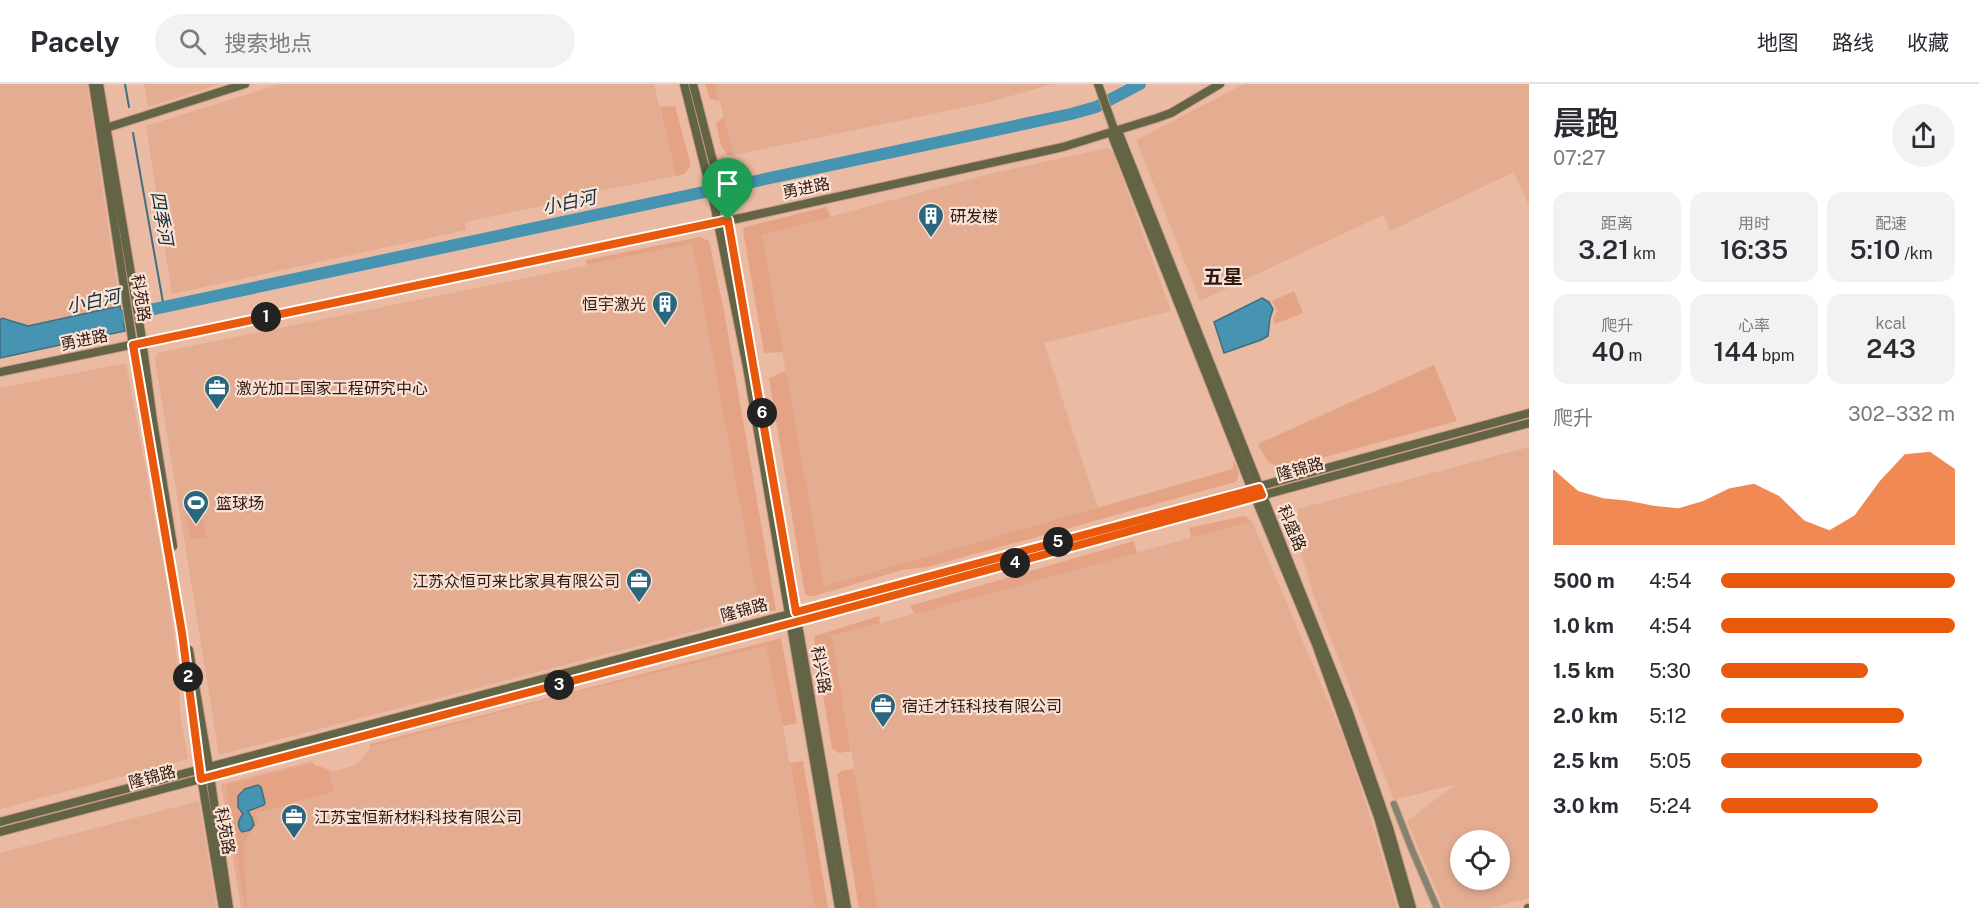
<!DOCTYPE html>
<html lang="zh">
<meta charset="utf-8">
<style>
body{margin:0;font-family:"Public Sans","Noto Sans SC",sans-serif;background:#f2f2f3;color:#2b2b33;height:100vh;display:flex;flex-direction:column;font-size:22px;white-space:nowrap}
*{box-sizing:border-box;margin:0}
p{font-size:20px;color:#7c7c81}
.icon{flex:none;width:33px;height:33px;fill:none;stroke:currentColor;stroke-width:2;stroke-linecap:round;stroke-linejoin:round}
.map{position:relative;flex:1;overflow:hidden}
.panel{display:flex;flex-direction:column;background:#fff;width:450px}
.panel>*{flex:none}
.tools{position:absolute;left:1450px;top:746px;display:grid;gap:12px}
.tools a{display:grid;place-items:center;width:60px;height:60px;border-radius:50%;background:#fff;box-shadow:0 3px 9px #0003;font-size:30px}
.pin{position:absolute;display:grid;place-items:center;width:51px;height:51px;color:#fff;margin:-62px -26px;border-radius:50% 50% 50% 0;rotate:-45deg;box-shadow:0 0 6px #0007}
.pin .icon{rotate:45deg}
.km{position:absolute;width:30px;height:30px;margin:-15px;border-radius:50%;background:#222;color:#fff;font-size:16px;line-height:30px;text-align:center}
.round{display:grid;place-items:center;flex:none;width:63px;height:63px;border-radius:32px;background:#f2f2f3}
.headline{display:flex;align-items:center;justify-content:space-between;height:102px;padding:0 24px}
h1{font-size:33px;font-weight:600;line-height:45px}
.metrics{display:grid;grid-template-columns:repeat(3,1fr);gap:9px;height:102px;padding:6px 24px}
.metrics div{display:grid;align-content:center;border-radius:15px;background:#f2f2f3;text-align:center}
.metrics b{font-size:26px;font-weight:600}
.metrics small{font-size:16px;font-weight:400}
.metrics p{font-size:16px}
.chart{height:168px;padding:12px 24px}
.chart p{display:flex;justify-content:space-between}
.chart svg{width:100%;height:108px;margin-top:6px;fill:#ea580c;opacity:.7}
ul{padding:0 24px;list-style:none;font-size:20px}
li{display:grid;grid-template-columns:96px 72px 1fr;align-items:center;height:45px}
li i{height:15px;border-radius:8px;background:#ea580c}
header{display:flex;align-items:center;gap:36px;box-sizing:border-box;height:84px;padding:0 30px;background:#fff;border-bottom:2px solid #e1e1e2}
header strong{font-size:28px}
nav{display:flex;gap:33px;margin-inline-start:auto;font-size:21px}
.search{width:420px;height:54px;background:#f2f2f3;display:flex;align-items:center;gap:15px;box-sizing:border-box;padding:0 21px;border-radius:33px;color:#7c7c81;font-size:22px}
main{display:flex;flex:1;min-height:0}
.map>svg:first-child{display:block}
.built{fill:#e4ad92;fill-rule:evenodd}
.green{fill:#e3a384}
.water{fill:#4693b2;stroke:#3e6f82;stroke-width:1.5}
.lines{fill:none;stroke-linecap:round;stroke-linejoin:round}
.stream{stroke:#3e6f82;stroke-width:2}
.river{stroke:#4693b2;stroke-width:12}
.street-casing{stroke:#c59a85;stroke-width:8}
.secondary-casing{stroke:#c59a85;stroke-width:10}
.street{stroke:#83836f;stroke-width:6}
.secondary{stroke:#636345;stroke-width:8}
.route-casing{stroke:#fff;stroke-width:12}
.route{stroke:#ea580c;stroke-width:8}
.labels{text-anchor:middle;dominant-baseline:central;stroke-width:4.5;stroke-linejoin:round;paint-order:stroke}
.street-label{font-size:16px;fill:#2c1a11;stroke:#fae1d4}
.poi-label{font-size:16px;fill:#2c1a11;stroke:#fae1d4;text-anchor:start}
.water-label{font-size:18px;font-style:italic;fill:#0c313e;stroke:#fae1d4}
.quarter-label{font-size:20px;font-weight:bold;fill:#2c1a11;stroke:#fae1d4}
</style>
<header>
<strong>Pacely</strong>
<div class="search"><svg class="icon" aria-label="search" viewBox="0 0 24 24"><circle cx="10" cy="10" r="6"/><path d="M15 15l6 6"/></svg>搜索地点</div>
<nav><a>地图</a><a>路线</a><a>收藏</a></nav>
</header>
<main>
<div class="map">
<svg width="1529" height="824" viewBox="0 0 1529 824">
<rect width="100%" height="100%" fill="#ebbaa2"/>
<g class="built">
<path d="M0,0H87L120,222L28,242L2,234L0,236Z"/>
<path d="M144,0H221L148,23Z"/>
<path d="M280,0H654L676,92L552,116V120L465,138L466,146L172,210L146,42Z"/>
<path d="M715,0H1053L990,18L734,71Z"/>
<path d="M1244,0H1529V122L1514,88L1390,147L1383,131L1200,217L1136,56Z"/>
<path d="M1107,64L1111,65L1114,70L1171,227L1044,259L1098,424L823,502L762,151L989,90Z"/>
<path d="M692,160L760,530L219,671L155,276L157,269Z"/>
<path d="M126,279L168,505L178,584L180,629L188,675L0,725V304Z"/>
<path d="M1529,363V814L1490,824H1444L1407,737L1456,700L1394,716L1314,512L1296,453L1298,425ZM1461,756H1500V795H1461Z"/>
<path d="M1252,437L1343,652L1368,725L1397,824H878L832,552Z"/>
<path d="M767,561L783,642L815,824H241L221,700L312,677L315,681L334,687L353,682L360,677L370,663L582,607Z"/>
<path d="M199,717L217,824H0V769Z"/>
</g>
<g class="green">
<path d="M705,0H715L719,17L710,15Z"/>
<path d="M675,22L690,78V83L684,90L676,92L660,23Z"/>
<path d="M724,33L734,71H727L721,61L716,39Z"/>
<path d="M826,123L831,133L762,151L783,268L764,269L743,146L745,143Z"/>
<path d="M700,153L709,157L724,227L776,526L760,530L692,160L587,181L586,176Z"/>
<path d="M1294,207L1303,229L1275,240L1273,235L1277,227L1272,217Z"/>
<path d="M1434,281L1457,337L1285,384C1268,382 1265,374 1258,360Z"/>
<path d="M786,287L824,502L1233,385V376C1237,384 1242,390 1235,398L928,483L902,486L814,512H808L805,510L769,294Z"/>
<path d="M202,428L206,453L190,456L186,430Z"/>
<path d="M1244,432L1252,437L1191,454L1189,444Z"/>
<path d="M1134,457L1137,469L915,530L910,522Z"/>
<path d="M879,532L880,539L832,552L851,667L839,669L832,664L814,556L815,552Z"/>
<path d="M781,554L797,639L783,642L766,562L582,607L370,663V660Z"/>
<path d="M803,677L828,824H815L790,679Z"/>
<path d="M313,679L315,681L328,686L334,708L255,729L258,738L243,759L247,824H245L226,701Z"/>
<path d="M854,685L878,824H859L837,691L841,687Z"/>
</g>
<g class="water">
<path d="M1262,214L1269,218L1273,225L1270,234L1268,252L1261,256L1224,269L1214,238Z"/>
<path d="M120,222L125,247L0,274V236L2,234L28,242Z"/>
<path d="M258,701L261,703L265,719L264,721L248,727L252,734L254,741L250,746L242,748C236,742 239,735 243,730L238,723V712L245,705Z"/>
</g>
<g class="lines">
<g class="stream">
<path d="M125,0L129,23"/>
<path d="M133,49L164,224"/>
</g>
<path class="river" d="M107,235L1071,30L1096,23L1140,0"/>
<defs>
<path id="street" d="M1394,720L1412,766L1437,824"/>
<g id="secondary">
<path d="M93,0L133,261L182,549L200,686L223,824"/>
<path d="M99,0L141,249L153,337L173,462"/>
<path d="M684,0L715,124L747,283L839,824"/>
<path d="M693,0L728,136L847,824"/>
<path d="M1098,0L1115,48"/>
<path d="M103,45L245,0"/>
<path d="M1118,47L1348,626L1389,744L1412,824"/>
<path d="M1111,49L1252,406L1316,560L1378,733L1404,824"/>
<path d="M0,288L718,139L1063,63L1157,34L1171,29L1220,0"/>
<path d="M189,566L209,684L229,824"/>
<path d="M0,738L805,526L1529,329"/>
<path d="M0,748L807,535L1529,339"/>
<path d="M1528,824H1529"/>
</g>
</defs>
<use href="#street" class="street-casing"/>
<use href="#secondary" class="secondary-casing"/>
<use href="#street" class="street"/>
<use href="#secondary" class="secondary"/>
</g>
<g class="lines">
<defs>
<path id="route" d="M728,136L796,528L1259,404L1262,411L807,535L201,695L182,549L133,261Z"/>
</defs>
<use href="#route" class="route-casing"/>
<use href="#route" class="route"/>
</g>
<defs>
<symbol id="building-pin" viewBox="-11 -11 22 30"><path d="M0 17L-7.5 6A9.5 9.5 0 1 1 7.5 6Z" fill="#2a667e" stroke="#fae1d4"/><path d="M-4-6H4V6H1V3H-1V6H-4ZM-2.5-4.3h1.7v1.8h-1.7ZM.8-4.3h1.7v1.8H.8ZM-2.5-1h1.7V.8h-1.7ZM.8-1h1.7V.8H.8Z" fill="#fff"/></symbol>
<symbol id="office-pin" viewBox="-11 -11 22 30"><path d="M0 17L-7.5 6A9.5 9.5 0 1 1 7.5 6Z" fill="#2a667e" stroke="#fae1d4"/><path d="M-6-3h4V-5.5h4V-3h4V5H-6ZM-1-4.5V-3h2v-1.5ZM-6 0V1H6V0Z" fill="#fff"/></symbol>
<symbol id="stadium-pin" viewBox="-11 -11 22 30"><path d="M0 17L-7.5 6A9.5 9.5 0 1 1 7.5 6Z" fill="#2a667e" stroke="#fae1d4"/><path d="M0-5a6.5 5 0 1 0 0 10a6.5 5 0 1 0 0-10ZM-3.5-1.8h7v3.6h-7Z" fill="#fff"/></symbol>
</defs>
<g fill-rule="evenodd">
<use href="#building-pin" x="916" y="117" width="30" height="40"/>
<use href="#building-pin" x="650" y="205" width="30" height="40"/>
<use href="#office-pin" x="202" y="289" width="30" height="40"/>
<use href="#stadium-pin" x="181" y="404" width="30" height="40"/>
<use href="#office-pin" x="624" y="482" width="30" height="40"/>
<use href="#office-pin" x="868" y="607" width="30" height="40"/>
<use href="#office-pin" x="279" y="718" width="30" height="40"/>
</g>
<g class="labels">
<g class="street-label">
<text transform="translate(806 104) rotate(-12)">勇进路</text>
<text transform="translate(141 214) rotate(81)">科苑路</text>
<text transform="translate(84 256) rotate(-12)">勇进路</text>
<text transform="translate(1300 385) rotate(-15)">隆锦路</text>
<text transform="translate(1292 444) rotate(67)">科盛路</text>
<text transform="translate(744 526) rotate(-15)">隆锦路</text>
<text transform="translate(821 586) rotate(80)">科兴路</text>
<text transform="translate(152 693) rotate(-15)">隆锦路</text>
<text transform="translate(225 747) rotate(80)">科苑路</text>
</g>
<g class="poi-label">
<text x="950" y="132">研发楼</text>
<text x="646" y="220" text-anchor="end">恒宇激光</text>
<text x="236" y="304">激光加工国家工程研究中心</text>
<text x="216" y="419">篮球场</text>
<text x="620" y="497" text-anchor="end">江苏众恒可来比家具有限公司</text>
<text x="902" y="622">宿迁才钰科技有限公司</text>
<text x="314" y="733">江苏宝恒新材料科技有限公司</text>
</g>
<g class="water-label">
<text transform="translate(569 118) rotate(-12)">小白河</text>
<text transform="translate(162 134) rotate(80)">四季河</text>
<text transform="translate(93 217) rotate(-12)">小白河</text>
</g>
<g class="quarter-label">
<text x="1223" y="193">五星</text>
</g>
</g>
</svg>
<div class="tools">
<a><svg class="icon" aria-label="locate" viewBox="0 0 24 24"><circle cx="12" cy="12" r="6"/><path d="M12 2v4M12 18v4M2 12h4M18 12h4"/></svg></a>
</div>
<div class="pin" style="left:728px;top:136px;background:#1e9e55"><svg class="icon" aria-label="arrive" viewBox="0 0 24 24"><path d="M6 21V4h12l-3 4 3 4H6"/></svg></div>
<b class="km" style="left:266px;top:233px">1</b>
<b class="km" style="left:188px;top:593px">2</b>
<b class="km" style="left:559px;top:601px">3</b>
<b class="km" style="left:1015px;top:479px">4</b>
<b class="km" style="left:1058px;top:458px">5</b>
<b class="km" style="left:762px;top:329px">6</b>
</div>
<section class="panel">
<div class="headline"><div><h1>晨跑</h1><p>07:27</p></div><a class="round"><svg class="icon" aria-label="share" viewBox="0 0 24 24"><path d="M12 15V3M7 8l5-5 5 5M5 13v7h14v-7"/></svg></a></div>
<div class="metrics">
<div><p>距离</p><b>3.21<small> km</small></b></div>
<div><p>用时</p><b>16:35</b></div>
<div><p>配速</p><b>5:10<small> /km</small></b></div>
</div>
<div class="metrics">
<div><p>爬升</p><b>40<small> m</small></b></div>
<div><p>心率</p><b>144<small> bpm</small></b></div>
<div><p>kcal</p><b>243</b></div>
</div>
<div class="chart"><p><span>爬升</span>302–332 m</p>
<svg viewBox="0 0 160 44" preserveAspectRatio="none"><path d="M0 44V13L10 22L20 25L30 26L40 28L50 29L60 26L70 21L80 19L90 24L100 34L110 38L120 32L130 18L140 7L150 6L160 13V44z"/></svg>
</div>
<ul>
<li><b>500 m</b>4:54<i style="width:100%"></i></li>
<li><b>1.0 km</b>4:54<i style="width:100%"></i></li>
<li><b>1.5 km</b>5:30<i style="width:63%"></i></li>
<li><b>2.0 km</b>5:12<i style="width:78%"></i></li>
<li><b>2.5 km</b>5:05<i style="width:86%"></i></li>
<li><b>3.0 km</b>5:24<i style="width:67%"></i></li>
</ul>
</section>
</main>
